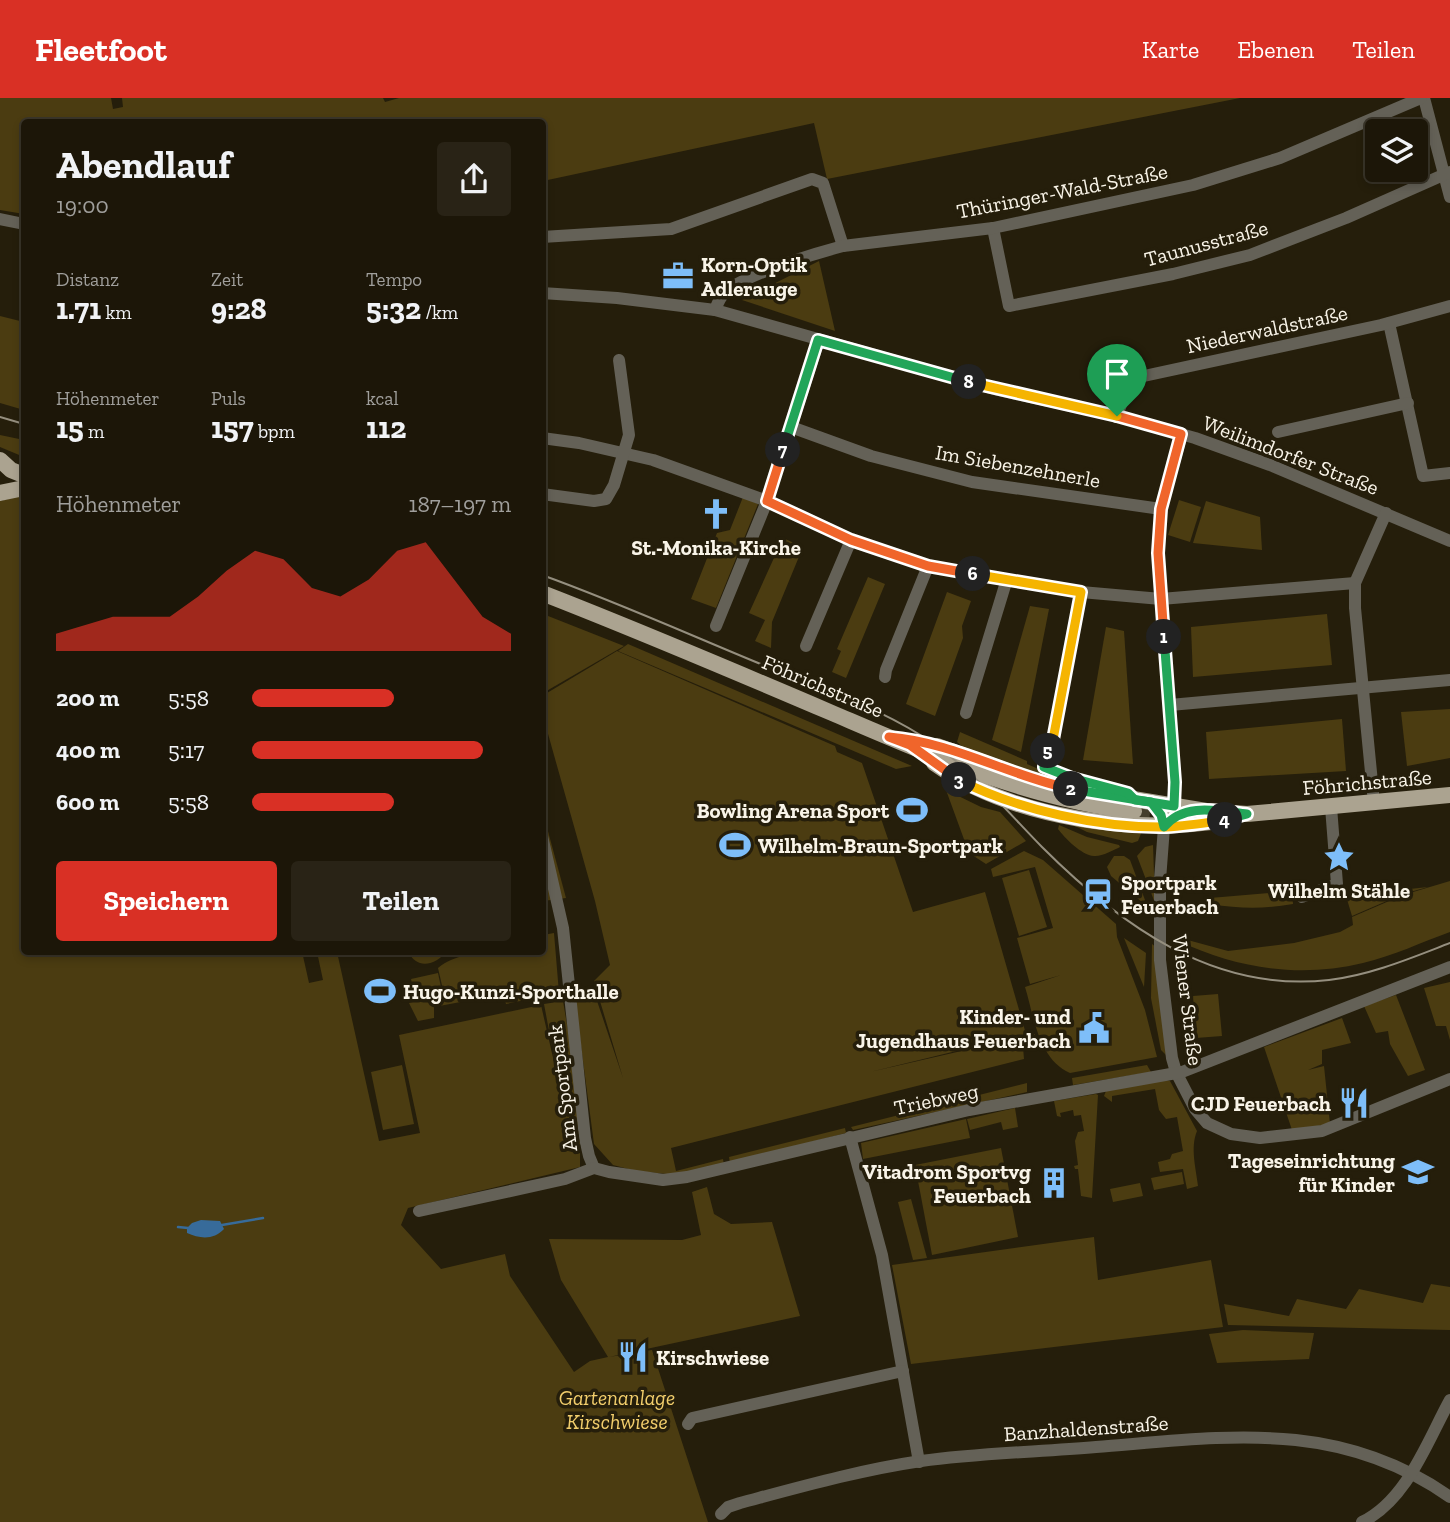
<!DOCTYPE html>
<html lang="de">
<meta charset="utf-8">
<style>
body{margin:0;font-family:"Zilla Slab",serif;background:#292316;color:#f1f3f6;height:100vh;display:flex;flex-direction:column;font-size:26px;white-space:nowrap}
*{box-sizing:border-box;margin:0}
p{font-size:23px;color:#a09f9c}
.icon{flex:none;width:38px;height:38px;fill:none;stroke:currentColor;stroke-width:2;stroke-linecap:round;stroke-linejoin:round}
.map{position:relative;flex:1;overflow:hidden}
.details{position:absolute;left:21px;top:21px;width:525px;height:836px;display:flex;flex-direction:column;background:#1c1608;border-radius:7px;box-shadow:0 4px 10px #0003,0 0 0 2px #3a3529}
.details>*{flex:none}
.buttons{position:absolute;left:1365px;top:21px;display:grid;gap:14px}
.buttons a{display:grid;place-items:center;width:63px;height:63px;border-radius:7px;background:#1c1608;box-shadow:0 4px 10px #0003,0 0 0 2px #3a3529;font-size:35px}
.pin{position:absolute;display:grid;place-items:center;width:60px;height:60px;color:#fff;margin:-72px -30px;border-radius:50% 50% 50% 0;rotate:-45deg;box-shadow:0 0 7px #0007}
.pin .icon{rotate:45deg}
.km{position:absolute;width:35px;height:35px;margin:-18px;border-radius:50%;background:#222;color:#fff;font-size:19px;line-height:35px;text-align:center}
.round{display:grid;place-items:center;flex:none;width:74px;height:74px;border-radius:7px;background:#292316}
.overview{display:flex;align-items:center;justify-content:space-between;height:119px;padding:0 35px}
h1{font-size:38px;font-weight:700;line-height:52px}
.metrics{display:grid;grid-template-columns:repeat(3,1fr);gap:10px;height:119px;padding:7px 35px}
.metrics div{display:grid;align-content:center}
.metrics b{font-size:30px;font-weight:700}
.metrics small{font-size:19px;font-weight:400}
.metrics p{font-size:19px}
.chart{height:196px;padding:14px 35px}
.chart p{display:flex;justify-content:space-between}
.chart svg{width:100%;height:126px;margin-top:7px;fill:#d93025;opacity:.7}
.action{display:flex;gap:14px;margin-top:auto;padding:14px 35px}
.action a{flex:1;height:80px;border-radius:7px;background:#d93025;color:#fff;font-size:28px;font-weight:700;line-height:80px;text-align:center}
.action a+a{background:#292316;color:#f1f3f6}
ul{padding:0 35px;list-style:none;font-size:23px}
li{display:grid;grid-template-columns:112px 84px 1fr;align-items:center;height:52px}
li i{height:18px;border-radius:9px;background:#d93025}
header{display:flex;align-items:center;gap:42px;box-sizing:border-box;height:98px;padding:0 35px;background:#d93025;color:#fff}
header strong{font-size:33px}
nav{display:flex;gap:38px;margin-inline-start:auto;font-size:24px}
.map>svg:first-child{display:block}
.green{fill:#4b3c11}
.water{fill:#376b9a}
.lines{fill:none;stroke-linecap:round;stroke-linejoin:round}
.stream{stroke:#376b9a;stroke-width:2.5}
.major-tunnel{stroke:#453e2c;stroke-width:16;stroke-dasharray:16 8;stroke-linecap:butt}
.minor{stroke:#646157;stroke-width:12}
.major{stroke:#aba390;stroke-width:16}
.tram{stroke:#958f7f;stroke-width:2}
.split-1-casing{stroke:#fff;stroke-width:14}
.split-2-casing{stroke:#fff;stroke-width:14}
.split-3-casing{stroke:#fff;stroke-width:14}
.split-4-casing{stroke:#fff;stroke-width:14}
.split-5-casing{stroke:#fff;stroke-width:14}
.split-6-casing{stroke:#fff;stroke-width:14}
.split-7-casing{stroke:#fff;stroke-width:14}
.split-8-casing{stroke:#fff;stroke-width:14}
.split-9-casing{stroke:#fff;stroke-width:14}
.split-1{stroke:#f0652b;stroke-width:9}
.split-2{stroke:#22a559;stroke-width:9}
.split-3{stroke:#f0652b;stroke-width:9}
.split-4{stroke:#f5b400;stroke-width:9}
.split-5{stroke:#22a559;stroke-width:9}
.split-6{stroke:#f5b400;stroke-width:9}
.split-7{stroke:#f0652b;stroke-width:9}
.split-8{stroke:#22a559;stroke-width:9}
.split-9{stroke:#f5b400;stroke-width:9}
.labels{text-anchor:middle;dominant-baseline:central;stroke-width:7;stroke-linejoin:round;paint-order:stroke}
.street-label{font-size:21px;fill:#f9f4e8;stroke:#251e0b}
.poi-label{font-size:21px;font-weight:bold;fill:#f9f4e8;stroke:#251e0b;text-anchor:start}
.park-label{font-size:21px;font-style:italic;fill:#f2ce6c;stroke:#251e0b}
</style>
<header>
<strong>Fleetfoot</strong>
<nav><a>Karte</a><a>Ebenen</a><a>Teilen</a></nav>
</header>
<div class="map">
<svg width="1450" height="1424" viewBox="0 0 1450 1424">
<rect width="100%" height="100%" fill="#251e0b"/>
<g class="green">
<path d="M0,0H111L113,11L123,9L122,0H383L385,4L399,0H1240L827,81L814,25L543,83L542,24H24V116L0,112Z"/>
<path d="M819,163L835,233L742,202Z"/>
<path d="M0,218L24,224V312L0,305Z"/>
<path d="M0,337L24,342V359L0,349Z"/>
<path d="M24,397V854H308V856L303,858L309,885L323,882L317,854H337L379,1043L420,1035L399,937L541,907L559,986L544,906L563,903L580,1003V1069L408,1110L401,1127L441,1171L505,1156L510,1178L574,1274L590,1263L608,1259L561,1182L549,1141L682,1142L701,1137L692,1094L707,1089L714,1116L731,1126L772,1124L800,1218L609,1259L652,1252L708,1424H0V403Z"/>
<path d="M743,399L758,406L716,510L691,501L717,435L730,432Z"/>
<path d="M1179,402L1201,409L1190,444L1168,437Z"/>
<path d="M1206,403L1260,419L1262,452L1193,445Z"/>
<path d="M783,440L803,449L772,524L771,550L755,543L765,522L749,515Z"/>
<path d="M868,479L885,486L846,580L832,574L841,553L837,551Z"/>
<path d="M947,494L971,503L962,528L963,540L935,618L906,606Z"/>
<path d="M1030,508L1049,511L1021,654L992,642Z"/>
<path d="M542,516H543L624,548L543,595Z"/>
<path d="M1327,516L1332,567L1193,579L1191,529Z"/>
<path d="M1106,529L1124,533L1133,666L1083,662Z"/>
<path d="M628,546L912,668L896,671L618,553Z"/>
<path d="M617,553L835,648L837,654L862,665L913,814L985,794L1026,936L870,974L1035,936V942L1032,946L1023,949L1024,961L671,1050L676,1073L723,1061L724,1067L678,1077L636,1073L613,1067L594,1046L574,895L593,891L623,980L594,883L610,867L595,803L543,618L542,598Z"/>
<path d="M1450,611V660L1407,668L1401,614Z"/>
<path d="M1342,621L1346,673L1209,681L1206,634Z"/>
<path d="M960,634L1027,663V666L1070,685L1069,687L967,653L957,644Z"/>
<path d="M946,692L981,709L1000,714L1026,743L986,766L969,755Z"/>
<path d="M542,711L566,800L543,803H542Z"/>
<path d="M1059,727L1087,739L1119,747L1120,749C1114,752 1101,759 1094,758C1081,757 1065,740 1058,731Z"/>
<path d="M1073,727L1142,733L1138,743L1132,745L1087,734Z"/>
<path d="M1153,747L1155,805L1137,758L1145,749Z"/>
<path d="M1024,753L1043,762L1116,826L1117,839L1145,912L1157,959L1070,975C1038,961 1034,918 1025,889L1061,877L1030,886L1017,840L1053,830L1035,769L993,779L991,771Z"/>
<path d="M1114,758H1124L1130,762L1145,802L1143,805L1111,778L1107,769Z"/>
<path d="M1029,772L1047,829L1019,838L1002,780Z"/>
<path d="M1450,783V834C1422,844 1393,858 1363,865C1301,880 1237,871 1179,843L1184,841L1228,853L1294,845L1340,834L1353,827L1352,819L1403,797Z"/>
<path d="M1428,789L1403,796L1352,818L1346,798Z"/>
<path d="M1292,793L1293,806C1265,811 1240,811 1211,806L1210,800Z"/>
<path d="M554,835L559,895L506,906L503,896L434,909V920L418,923L409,905L444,896L438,870C462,849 512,854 542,854L543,837Z"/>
<path d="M1124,840L1146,855L1144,889Z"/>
<path d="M1152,846L1157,850L1166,957L1161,952L1151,900Z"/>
<path d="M409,854H446C434,869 415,870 409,854Z"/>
<path d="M438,875L442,894L415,899L411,881Z"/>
<path d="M1450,884V942L1446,928H1436L1424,890Z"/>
<path d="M1218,896L1222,938L1196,940L1193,898Z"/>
<path d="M1396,897L1425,972L1408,978L1390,946L1388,933L1376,935L1364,908Z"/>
<path d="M1342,920L1351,945L1322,952V966L1308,972L1324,968L1330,1026L1292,1032L1264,949Z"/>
<path d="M402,967L414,1026L383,1032L371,974Z"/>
<path d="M1147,967L1151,974L1073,987L1072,980Z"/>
<path d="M1166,982L1170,983L1197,1033C1190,1050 1196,1070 1198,1088L1187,1091L1183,1071L1160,1074L1158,1064L1170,1061L1172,1056L1183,1053L1177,1019L1166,1021L1159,1012L1155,991L1112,998V1004L1104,998L1106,993Z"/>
<path d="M1027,985V994L853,1032L851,1029Z"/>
<path d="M1096,996L1098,997L1092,1100L1081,1098L1078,1071H1075L1074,1068L1078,1067L1075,1043L1078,1034L1084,1033L1081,1017L1074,1018L1073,1012L1060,1015L1061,1019L1057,1018L1054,1003Z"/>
<path d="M1015,1010L1018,1029L1003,1032L1001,1024L970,1032L967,1021Z"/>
<path d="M966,1021L970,1040L863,1061L861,1045Z"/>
<path d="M845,1030L846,1035L730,1065L729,1059Z"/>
<path d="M1001,1050L1018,1139L932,1157L915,1067Z"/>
<path d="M1182,1074L1184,1086L1154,1092L1151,1080Z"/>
<path d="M1140,1085L1143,1098L1113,1104L1110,1091Z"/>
<path d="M911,1101L927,1160L913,1162L898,1104Z"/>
<path d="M1094,1139L1098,1182L1211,1162L1223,1229L911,1266L892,1167Z"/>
<path d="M1431,1186L1450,1189V1232L1228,1227L1224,1206L1289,1218L1297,1201L1346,1211L1359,1191L1423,1205Z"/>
<path d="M1243,1232L1314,1235L1309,1261L1217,1265L1209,1236Z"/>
</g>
<path class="water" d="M201,1122L220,1123L224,1131C214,1142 200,1141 187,1135V1130L192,1125Z"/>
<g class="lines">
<g class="stream">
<path d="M222,1127L263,1120"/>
<path d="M178,1129L188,1130"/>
</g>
<path class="major-tunnel" d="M1134,713L1196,718"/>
<g class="minor">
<path d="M1424,0L1450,99"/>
<path d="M0,121L24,126"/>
<path d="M993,130L1009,208L1173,176L1250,157L1346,120L1450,74"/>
<path d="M542,139L671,131L812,81L823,85L843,148"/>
<path d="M542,195L617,200L715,212L998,292L1117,318L1195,340L1270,367L1450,443"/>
<path d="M715,212C718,204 720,199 726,193C750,175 813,156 843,148L993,130L1193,87L1280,60L1421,0"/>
<path d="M1389,225L1423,378L1450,375"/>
<path d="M1117,318L1130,281L1381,227L1450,208"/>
<path d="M791,329L871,358L972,384L1161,411"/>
<path d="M1278,334L1408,305"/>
<path d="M542,340L579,345L653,362L767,403L851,442L928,468L1081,494L1161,501L1355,485"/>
<path d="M542,396L594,403L606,401L614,387L629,337L619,262"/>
<path d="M1081,494L1051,652L1045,656L1044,669L1072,680L1121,693"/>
<path d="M716,528L767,403L819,242"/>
<path d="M806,548L851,442"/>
<path d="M885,579L886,572L928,468"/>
<path d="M1170,607L1450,582"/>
<path d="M966,615L1007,481"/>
<path d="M1374,705L1355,510V485L1386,415"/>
<path d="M1174,708L1175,684L1158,455L1161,411L1182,336"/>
<path d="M1164,729L1160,782V862L1172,960L1176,974L1195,1011L1207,1025L1231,1036L1260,1040L1322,1033L1450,981"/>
<path d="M542,738L563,830L585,1040L589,1058L594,1070"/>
<path d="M1302,799L1337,786L1331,709"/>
<path d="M850,1039L882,1157L919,1364"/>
<path d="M419,1113L565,1081L594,1070L609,1074L663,1082L687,1079L969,1012L1182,974L1450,869"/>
<path d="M688,1326L692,1320L903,1273"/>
<path d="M721,1416L728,1409L740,1405C800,1389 860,1372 921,1363C979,1355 1038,1354 1096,1349C1225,1339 1337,1320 1450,1399"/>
<path d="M1362,1424C1407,1402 1427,1344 1450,1302"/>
</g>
<g class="major">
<path d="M0,362L11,372L21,376"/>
<path d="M0,395L24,390"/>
<path d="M542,495C640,533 736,574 832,615C930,657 1027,701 1134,713"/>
<path d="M937,648L1032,682L1060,689L1206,713L1247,716L1450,697"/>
<path d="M934,665C1013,721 1137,738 1231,721"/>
</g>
<g class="tram">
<path d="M0,319L24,326"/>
<path d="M542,477C617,504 690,537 763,567C816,588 873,607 922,638C969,668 1004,710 1042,749C1120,827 1213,895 1329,882C1371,877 1411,860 1450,845"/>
</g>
</g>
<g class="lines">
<defs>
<path id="split-1" d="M1117,318L1181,336L1161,411L1158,455L1164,539"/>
<path id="split-2" d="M1071,691L1174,708L1175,684L1164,539"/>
<path id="split-3" d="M959,682L910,647L889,639C952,644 1010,678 1071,691"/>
<path id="split-4" d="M959,682C1018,712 1100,730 1166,729C1186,728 1205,725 1225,722"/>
<path id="split-5" d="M1048,653L1045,656L1044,669L1072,680L1128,695L1135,702L1151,704L1161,717L1164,729C1184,704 1219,713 1247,716L1225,722"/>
<path id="split-6" d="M973,476L1081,494L1051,652L1048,653"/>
<path id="split-7" d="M783,352L767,403L851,442L928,468L973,476"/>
<path id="split-8" d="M783,352L818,242L969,284"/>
<path id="split-9" d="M969,284L1117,318"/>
</defs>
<use href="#split-1" class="split-1-casing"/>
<use href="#split-2" class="split-2-casing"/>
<use href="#split-3" class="split-3-casing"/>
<use href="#split-4" class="split-4-casing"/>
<use href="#split-5" class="split-5-casing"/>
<use href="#split-6" class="split-6-casing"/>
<use href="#split-7" class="split-7-casing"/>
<use href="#split-8" class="split-8-casing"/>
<use href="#split-9" class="split-9-casing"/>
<use href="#split-1" class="split-1"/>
<use href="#split-2" class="split-2"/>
<use href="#split-3" class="split-3"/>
<use href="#split-4" class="split-4"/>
<use href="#split-5" class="split-5"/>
<use href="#split-6" class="split-6"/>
<use href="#split-7" class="split-7"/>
<use href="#split-8" class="split-8"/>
<use href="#split-9" class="split-9"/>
</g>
<defs>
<symbol id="office-bare" viewBox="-9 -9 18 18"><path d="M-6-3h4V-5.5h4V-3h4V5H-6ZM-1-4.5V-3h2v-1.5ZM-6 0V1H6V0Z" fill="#7ebef9" stroke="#251e0b" stroke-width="2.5" paint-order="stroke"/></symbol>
<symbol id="church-bare" viewBox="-9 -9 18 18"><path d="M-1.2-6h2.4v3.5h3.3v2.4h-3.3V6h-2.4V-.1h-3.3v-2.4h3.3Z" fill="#7ebef9" stroke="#251e0b" stroke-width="2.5" paint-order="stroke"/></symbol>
<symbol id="stadium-bare" viewBox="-9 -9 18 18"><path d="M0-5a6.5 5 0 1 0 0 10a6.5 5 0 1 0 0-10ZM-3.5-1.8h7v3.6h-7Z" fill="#7ebef9" stroke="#251e0b" stroke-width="2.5" paint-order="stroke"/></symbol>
<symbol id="sight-bare" viewBox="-9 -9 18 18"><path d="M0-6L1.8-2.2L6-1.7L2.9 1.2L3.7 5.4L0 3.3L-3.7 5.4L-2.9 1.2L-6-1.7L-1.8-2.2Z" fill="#7ebef9" stroke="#251e0b" stroke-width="2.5" paint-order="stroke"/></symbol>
<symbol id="station-bare" viewBox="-9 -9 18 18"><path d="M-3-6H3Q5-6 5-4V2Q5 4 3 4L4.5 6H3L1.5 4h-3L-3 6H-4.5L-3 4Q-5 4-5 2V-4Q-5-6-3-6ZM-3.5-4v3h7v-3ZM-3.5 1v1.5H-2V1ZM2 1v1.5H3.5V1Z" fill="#7ebef9" stroke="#251e0b" stroke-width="2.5" paint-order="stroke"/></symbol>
<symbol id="civic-bare" viewBox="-9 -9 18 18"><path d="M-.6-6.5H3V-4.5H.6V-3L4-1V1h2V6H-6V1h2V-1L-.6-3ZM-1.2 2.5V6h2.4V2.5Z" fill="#7ebef9" stroke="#251e0b" stroke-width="2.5" paint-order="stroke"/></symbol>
<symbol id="restaurant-bare" viewBox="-9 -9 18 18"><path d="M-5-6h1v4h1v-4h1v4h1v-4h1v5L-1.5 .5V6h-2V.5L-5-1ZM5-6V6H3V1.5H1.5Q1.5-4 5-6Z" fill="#7ebef9" stroke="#251e0b" stroke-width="2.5" paint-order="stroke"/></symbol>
<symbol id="school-bare" viewBox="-9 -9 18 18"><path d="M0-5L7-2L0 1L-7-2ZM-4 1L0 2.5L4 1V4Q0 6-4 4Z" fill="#7ebef9" stroke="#251e0b" stroke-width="2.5" paint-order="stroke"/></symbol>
<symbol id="building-bare" viewBox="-9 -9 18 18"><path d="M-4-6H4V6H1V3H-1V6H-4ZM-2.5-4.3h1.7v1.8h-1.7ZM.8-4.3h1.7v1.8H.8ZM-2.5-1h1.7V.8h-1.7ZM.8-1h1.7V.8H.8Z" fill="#7ebef9" stroke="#251e0b" stroke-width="2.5" paint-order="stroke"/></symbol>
</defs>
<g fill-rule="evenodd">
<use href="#office-bare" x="656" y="156" width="44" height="44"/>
<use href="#church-bare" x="694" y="394" width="44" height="44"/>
<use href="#stadium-bare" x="890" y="690" width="44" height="44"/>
<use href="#stadium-bare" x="713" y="725" width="44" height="44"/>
<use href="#sight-bare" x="1317" y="737" width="44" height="44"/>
<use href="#station-bare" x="1076" y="774" width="44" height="44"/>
<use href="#stadium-bare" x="358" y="871" width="44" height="44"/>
<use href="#civic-bare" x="1072" y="908" width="44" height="44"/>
<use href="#restaurant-bare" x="1332" y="983" width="44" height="44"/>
<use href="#school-bare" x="1396" y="1052" width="44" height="44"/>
<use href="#building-bare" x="1032" y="1063" width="44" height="44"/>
<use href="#restaurant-bare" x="611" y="1237" width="44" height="44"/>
</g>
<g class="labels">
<g class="street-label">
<text transform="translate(1062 93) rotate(-11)">Thüringer-Wald-Straße</text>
<text transform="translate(1206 145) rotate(-15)">Taunusstraße</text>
<text transform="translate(1267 231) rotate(-12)">Niederwaldstraße</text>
<text transform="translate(1291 357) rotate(21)">Weilimdorfer Straße</text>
<text transform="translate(1018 368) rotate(10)">Im Siebenzehnerle</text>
<text transform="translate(823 588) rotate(23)">Föhrichstraße</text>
<text transform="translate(1367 684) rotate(-5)">Föhrichstraße</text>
<text transform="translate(1188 902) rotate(83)">Wiener Straße</text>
<text transform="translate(562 990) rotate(-97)">Am Sportpark</text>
<text transform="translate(936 1001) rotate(-12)">Triebweg</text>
<text transform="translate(1086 1330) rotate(-4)">Banzhaldenstraße</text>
</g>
<g class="poi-label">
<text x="701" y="166">Korn-Optik<tspan x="701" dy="24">Adlerauge</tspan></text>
<text x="716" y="449" text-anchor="middle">St.-Monika-Kirche</text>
<text x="889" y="712" text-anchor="end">Bowling Arena Sport</text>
<text x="758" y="747">Wilhelm-Braun-Sportpark</text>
<text x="1121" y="784">Sportpark<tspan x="1121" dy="24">Feuerbach</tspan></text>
<text x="1339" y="792" text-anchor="middle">Wilhelm Stähle</text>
<text x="403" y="893">Hugo-Kunzi-Sporthalle</text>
<text x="1071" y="918" text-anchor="end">Kinder- und<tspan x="1071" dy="24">Jugendhaus Feuerbach</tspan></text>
<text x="1331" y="1005" text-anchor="end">CJD Feuerbach</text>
<text x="1395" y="1062" text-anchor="end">Tageseinrichtung<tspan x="1395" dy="24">für Kinder</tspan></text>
<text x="1031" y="1073" text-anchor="end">Vitadrom Sportvg<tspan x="1031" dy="24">Feuerbach</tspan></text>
<text x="656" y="1259">Kirschwiese</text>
</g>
<g class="park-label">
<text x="617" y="1299">Gartenanlage<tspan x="617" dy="24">Kirschwiese</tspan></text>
</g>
</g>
</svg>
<div class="buttons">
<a><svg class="icon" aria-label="layers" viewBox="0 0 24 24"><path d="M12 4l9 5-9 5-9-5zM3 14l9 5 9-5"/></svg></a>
</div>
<div class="pin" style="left:1117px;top:318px;background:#1e9e55"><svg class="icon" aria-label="arrive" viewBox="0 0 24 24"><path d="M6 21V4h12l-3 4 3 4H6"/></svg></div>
<b class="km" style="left:1164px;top:539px">1</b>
<b class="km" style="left:1071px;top:691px">2</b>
<b class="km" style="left:959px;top:682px">3</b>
<b class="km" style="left:1225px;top:722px">4</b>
<b class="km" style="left:1048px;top:653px">5</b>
<b class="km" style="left:973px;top:476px">6</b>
<b class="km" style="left:783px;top:352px">7</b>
<b class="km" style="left:969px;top:284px">8</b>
<section class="details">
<div class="overview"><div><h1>Abendlauf</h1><p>19:00</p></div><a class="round"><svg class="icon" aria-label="share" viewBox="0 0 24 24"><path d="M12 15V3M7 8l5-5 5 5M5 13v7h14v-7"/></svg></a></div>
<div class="metrics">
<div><p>Distanz</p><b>1.71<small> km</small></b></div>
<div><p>Zeit</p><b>9:28</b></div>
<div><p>Tempo</p><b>5:32<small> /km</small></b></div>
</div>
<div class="metrics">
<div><p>Höhenmeter</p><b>15<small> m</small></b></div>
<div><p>Puls</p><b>157<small> bpm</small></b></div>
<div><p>kcal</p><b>112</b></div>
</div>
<div class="chart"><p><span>Höhenmeter</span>187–197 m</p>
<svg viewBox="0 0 160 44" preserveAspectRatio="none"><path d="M0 44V38L10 35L20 32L30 32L40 32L50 25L60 16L70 9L80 12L90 22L100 25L110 19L120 9L130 6L140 19L150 32L160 38V44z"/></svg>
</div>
<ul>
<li><b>200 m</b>5:58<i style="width:55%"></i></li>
<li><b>400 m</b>5:17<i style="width:89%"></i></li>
<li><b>600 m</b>5:58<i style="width:55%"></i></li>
</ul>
<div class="action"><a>Speichern</a><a>Teilen</a></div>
</section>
</div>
